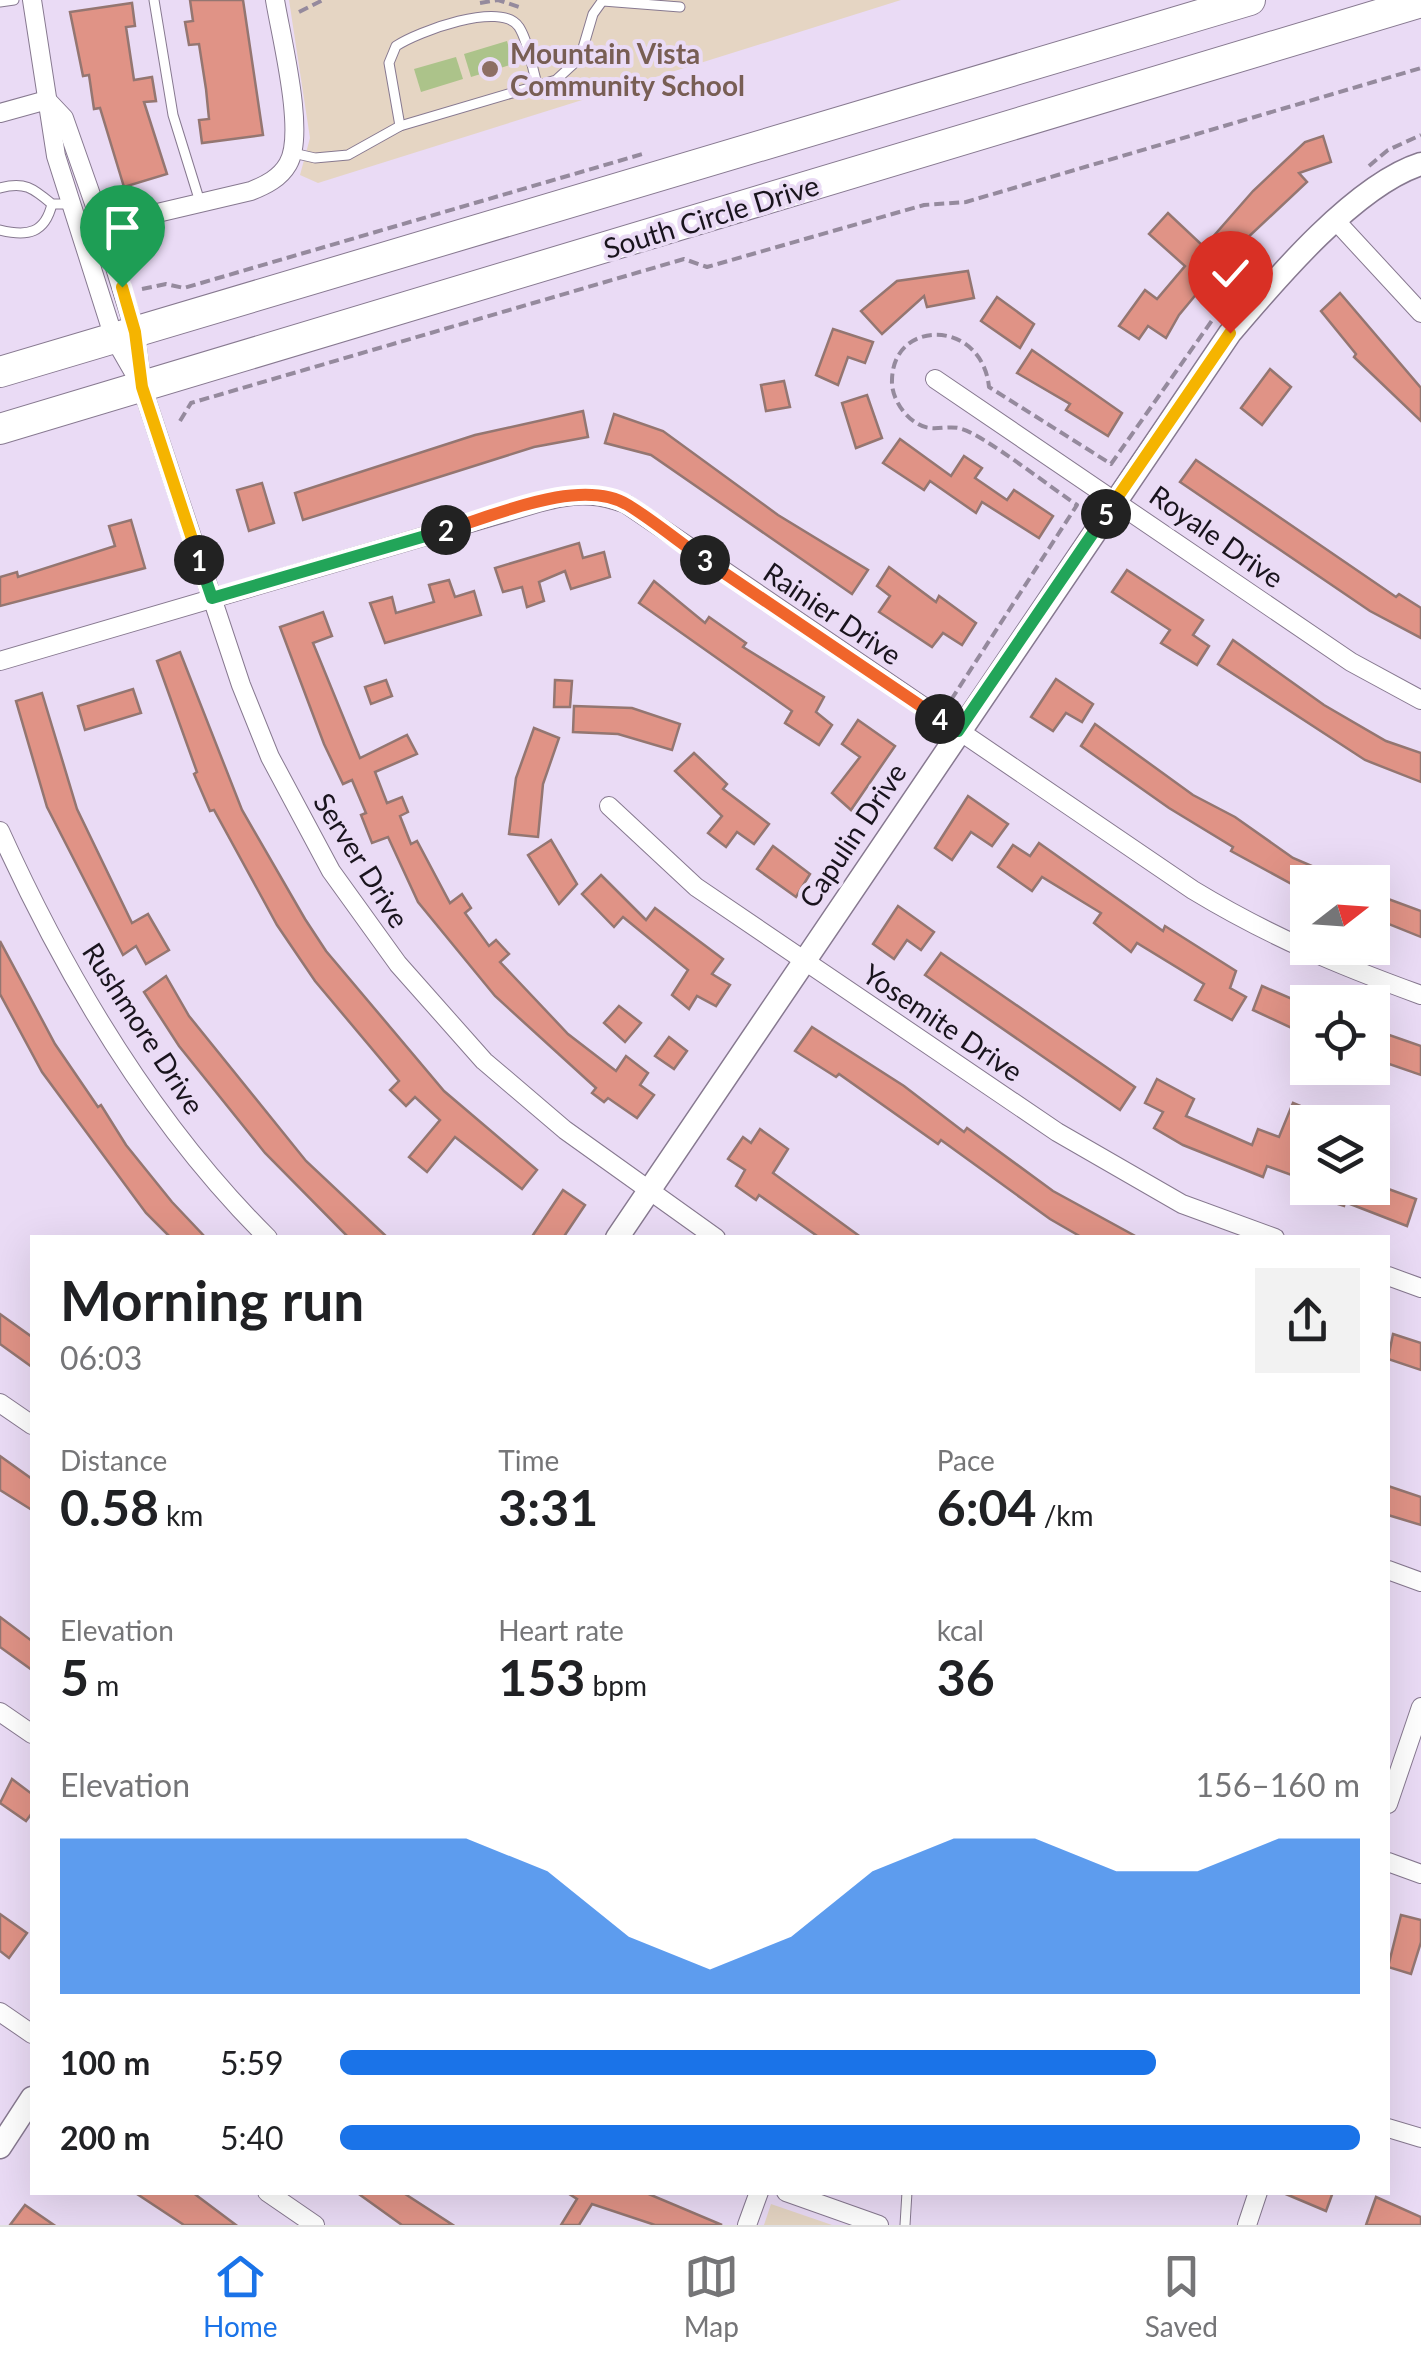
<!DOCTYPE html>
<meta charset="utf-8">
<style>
body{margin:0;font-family:Lato,sans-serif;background:#f2f2f2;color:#202124;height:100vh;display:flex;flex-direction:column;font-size:38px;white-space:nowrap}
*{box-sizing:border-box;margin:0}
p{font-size:32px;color:#757577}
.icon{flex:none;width:55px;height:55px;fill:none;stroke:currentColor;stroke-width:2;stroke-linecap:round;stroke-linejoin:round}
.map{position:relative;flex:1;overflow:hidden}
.sheet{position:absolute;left:30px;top:1235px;width:1360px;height:960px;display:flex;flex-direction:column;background:#fff;border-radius:0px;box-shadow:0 10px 40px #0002}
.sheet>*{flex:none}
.needle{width:65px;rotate:73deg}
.fabs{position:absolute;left:1290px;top:865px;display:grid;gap:20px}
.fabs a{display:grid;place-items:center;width:100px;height:100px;border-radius:0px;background:#fff;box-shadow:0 10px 40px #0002;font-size:50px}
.pin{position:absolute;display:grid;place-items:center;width:85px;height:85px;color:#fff;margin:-102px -42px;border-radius:50% 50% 50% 0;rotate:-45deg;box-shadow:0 0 10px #0007}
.pin .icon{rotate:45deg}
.km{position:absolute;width:50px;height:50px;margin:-25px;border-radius:50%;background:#222;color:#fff;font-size:28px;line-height:50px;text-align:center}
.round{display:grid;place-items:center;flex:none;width:105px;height:105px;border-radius:0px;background:#f2f2f2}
.overview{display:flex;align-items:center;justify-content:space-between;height:170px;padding:0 30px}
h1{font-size:55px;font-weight:700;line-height:75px}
.metrics{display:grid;grid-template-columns:repeat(3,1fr);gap:15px;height:170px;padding:10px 30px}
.metrics div{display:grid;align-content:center}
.metrics b{font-size:50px;font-weight:700}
.metrics small{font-size:28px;font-weight:400}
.metrics p{font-size:28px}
.chart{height:280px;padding:20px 30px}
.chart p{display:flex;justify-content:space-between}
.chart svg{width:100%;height:180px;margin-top:10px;fill:#1a73e8;opacity:.7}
ul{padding:0 30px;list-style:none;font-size:32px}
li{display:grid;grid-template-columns:160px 120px 1fr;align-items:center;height:75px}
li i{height:25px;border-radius:12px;background:#1a73e8}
.tabs{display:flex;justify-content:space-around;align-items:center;height:140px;border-top:2px solid #e0e0e0;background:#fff;font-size:28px;color:#757577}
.tabs a{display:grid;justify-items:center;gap:5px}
.tabs .on{color:#1a73e8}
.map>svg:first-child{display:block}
.education{fill:#e5d5c3}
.green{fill:#acc38a}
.building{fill:#e09386;stroke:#947671;stroke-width:2.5}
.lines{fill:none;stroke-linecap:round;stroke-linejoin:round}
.service-casing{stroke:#877990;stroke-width:11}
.minor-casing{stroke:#877990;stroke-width:20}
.tertiary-casing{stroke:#877990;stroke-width:25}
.primary-casing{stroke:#877990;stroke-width:32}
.path{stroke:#958a9d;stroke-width:4;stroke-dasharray:10 5;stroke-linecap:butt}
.service{stroke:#fff;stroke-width:9}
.minor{stroke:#fff;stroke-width:18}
.tertiary{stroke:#fff;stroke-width:22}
.primary{stroke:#fff;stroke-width:30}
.split-1-casing{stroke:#fff;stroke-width:20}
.split-2-casing{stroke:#fff;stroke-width:20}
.split-3-casing{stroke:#fff;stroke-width:20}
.split-4-casing{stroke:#fff;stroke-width:20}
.split-5-casing{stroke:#fff;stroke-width:20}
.split-6-casing{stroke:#fff;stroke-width:20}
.split-1{stroke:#f5b400;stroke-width:12}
.split-2{stroke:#22a559;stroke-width:12}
.split-3{stroke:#f0652b;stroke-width:12}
.split-4{stroke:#f0652b;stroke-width:12}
.split-5{stroke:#22a559;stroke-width:12}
.split-6{stroke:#f5b400;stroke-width:12}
.education-dot{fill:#8d6e63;stroke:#eadbf5;stroke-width:4}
.labels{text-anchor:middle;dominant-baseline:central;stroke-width:8;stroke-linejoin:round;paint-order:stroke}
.education-label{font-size:28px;font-weight:bold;fill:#785e54;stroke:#eadbf5;text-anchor:start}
.street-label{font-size:28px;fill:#19141d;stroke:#eadbf5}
</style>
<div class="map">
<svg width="1421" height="2225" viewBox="0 0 1421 2225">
<rect width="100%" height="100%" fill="#eadbf5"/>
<g class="education">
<path d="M289,0H901L318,183L300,175L310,138Z"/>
<path d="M771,2204L832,2225H764Z"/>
</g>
<g class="green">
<path d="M507,41L513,64L471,77L464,54Z"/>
<path d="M456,57L463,79L421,92L414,69Z"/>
</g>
<g class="building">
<path d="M190,0H243L263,135L202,143L199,120L209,119L206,89L199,44L189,45L185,22L193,21Z"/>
<path d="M132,3L135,26L126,27L134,80L152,77L156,101L144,102L167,174L124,187L100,108L94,109L89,75L83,76L70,12Z"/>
<path d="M1323,136L1331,162L1299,173L1307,182L1227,257L1179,315L1166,338L1148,326L1139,339L1119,326L1145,290L1157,299L1185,266L1149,234L1168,213L1204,247L1253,191L1305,142Z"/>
<path d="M968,271L974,298L927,307L924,296L882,334L861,311L897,281Z"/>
<path d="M1340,293L1421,388V421L1354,357L1356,354L1321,311Z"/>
<path d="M997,297L1034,324L1020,348L981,321Z"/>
<path d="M833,329L873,342L865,363L848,357L838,385L816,375Z"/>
<path d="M1032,350L1122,413L1108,436L1066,410L1070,404L1017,373Z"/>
<path d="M1270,369L1291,387L1262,425L1241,408Z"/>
<path d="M784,381L790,407L766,411L761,385Z"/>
<path d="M867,395L882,438L856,448L842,403Z"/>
<path d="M583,411L588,437L534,447L303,520L295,493L475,435Z"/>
<path d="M614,414L663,431L778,515L868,570L852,594L651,455L605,443Z"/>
<path d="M900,439L951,476L964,456L982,468L975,478L1007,500L1014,490L1053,516L1039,538L982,502L976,513L930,481L924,490L883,463Z"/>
<path d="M1196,460L1396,597L1399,594L1421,608V638L1370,611L1180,482Z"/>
<path d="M262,483L274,523L249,531L237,490Z"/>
<path d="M131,520L145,568L0,606V577L17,572L18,577L115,546L109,526Z"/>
<path d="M579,543L583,558L604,552L610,577L571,589L565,571L539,582L544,601L527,607L522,587L503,592L495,568Z"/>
<path d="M889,567L936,602L939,596L976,623L962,645L943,633L932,647L879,612L890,596L877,586Z"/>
<path d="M1127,570L1203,620L1193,635L1209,646L1197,665L1161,643L1170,630L1112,592Z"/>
<path d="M449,580L455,597L474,591L481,615L385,643L370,603L392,597L396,613L434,602L429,585Z"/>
<path d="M654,581L705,623L709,617L746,643L743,647L824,697L816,712L832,725L819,745L785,723L792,711L639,603Z"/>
<path d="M323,612L332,636L313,643L360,758L407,735L417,754L375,772L387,803L402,797L408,812L400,816L411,844L417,841L450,903L462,894L471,908L465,913L489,946L496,940L509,954L500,962L568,1034L616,1071L626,1056L648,1073L640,1085L654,1095L637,1118L608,1098L604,1102L592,1093L596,1088L495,996L418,902L388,837L372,843L361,815L366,813L352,780L343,784L324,744L280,627Z"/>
<path d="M1233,640L1324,705L1386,741L1421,753V782L1365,760L1218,664Z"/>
<path d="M180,652L242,810L305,919L326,951L444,1091L537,1170L522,1189L455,1137L427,1172L409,1157L440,1120L415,1097L406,1106L390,1090L399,1081L315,981L277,925L214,810L210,811L194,774L197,772L157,661Z"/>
<path d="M1056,679L1093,704L1082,722L1066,713L1053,731L1031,717Z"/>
<path d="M386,680L392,696L371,704L365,687Z"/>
<path d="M555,680L572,681L570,707H554Z"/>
<path d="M133,689L141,713L85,730L78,706Z"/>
<path d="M42,693L77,809L132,923L148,914L169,950L146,964L136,946L123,955L47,807L16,701Z"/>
<path d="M574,706L632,708L680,724L672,750L618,734L573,732Z"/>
<path d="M858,720L895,746L851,810L832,793L860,757L842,744Z"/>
<path d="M1095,724L1193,795L1235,817L1293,858L1349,882H1308V893L1231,851L1233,847L1169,808L1081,746Z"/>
<path d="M534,728L559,738L543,784L538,837L509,834L516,778Z"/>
<path d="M694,753L727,784L723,789L769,824L754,844L737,832L726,847L708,833L722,816L675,771Z"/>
<path d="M968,796L1008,824L992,846L971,832L952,860L935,848Z"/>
<path d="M551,840L577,884L559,904L528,855Z"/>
<path d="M1039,843L1163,931L1165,926L1236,971L1230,988L1246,997L1232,1020L1195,1000L1204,984L1137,943L1131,952L1094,923L1101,913L1042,877L1032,891L998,867L1013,845L1030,856Z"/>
<path d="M773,846L810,874L796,897L757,869Z"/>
<path d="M601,875L646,920L655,908L723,959L712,974L730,985L716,1006L697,996L689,1009L672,995L688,970L623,917L614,927L582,894Z"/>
<path d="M1372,893L1421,911V937L1384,922L1372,948Z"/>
<path d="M898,906L934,932L921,950L907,940L894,959L873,944Z"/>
<path d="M0,941L55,1044L98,1107L101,1105L126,1145L172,1202L206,1238H171L146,1213L42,1072L0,994Z"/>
<path d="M941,953L1135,1087L1120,1110L925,975Z"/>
<path d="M166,976L189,1016L306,1161L388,1238H349L265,1153L179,1046L144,992Z"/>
<path d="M1262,986L1306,1005L1296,1030L1253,1010Z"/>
<path d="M619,1006L641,1023L625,1042L604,1023Z"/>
<path d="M812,1027L904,1086L964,1132L967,1128L1053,1191L1139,1238H1083L1050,1219L941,1140L938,1144L839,1074L836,1077L795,1051Z"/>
<path d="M1372,1029L1421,1046V1075L1372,1058Z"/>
<path d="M669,1037L687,1051L674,1069L655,1056Z"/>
<path d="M1157,1079L1194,1099L1186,1116L1252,1145L1258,1129L1279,1137L1293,1103L1339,1122H1308V1181L1267,1166L1263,1177L1183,1145L1154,1128L1163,1112L1145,1103Z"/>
<path d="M760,1129L788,1149L773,1173L862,1238H820L759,1195L756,1200L736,1186L745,1170L728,1159L743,1137L751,1143Z"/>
<path d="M1372,1183L1416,1199L1407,1226L1345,1202L1344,1206L1296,1191L1297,1188H1372Z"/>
<path d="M563,1190L585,1205L563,1238H531Z"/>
<path d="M0,1314L32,1337V1367L0,1344Z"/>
<path d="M1393,1334L1421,1343V1370L1388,1359Z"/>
<path d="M0,1456L32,1479V1510L0,1490Z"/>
<path d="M1388,1486L1421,1497V1525L1388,1515Z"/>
<path d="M0,1617L32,1641V1670L0,1647Z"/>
<path d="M12,1779L32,1794V1813L26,1821L0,1803Z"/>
<path d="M0,1914L27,1933L9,1958L0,1951Z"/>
<path d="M1401,1915L1421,1920V1942L1411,1974L1388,1967Z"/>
<path d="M134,2192H192L236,2225H184Z"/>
<path d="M356,2192H402L453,2225H402Z"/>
<path d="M566,2192H644L722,2225H655L592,2204L579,2225H561L577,2199Z"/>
<path d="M1281,2192H1333L1326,2211Z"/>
<path d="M1376,2197L1421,2217V2225H1366Z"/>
<path d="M25,2205L54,2225H10Z"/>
</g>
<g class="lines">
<defs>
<g id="service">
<path d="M154,0L173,115L200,202"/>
<path d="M603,1L680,7"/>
<path d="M0,2L14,0"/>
<path d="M400,126L389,63L396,46C417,32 501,0 519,27C529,43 532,69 538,87"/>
<path d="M293,153L315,158L348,155L400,126L556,80L580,58L593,14L603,0"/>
<path d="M0,188C24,181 33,188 52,204H70"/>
<path d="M0,230C28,237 45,233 52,204"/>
<path d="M905,2225L907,2192"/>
</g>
<g id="minor">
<path d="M32,0L56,156L114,338L137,378"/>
<path d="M47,100L64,118L102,226L135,332L142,387L241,685L270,757L331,871L398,964L484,1061L565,1130L716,1238"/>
<path d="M0,113L47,100"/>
<path d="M1336,221L1421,313"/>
<path d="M102,226L251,191C266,185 280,178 288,164C306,134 281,37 275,0"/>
<path d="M935,379L1351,662L1421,700"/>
<path d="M0,661L538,503C571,494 594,492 626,504L1193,890C1269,936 1338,965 1421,995"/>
<path d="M609,806L696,887L1057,1132L1182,1204L1275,1238"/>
<path d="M0,831C66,977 153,1124 268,1238"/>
<path d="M1388,1276L1421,1288"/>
<path d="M0,1403L32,1425"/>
<path d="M1388,1570L1421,1582"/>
<path d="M0,1712L32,1734"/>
<path d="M1388,1804L1421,1707"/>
<path d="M1388,1862L1421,1874"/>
<path d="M0,2012L32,2034"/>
<path d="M1388,2128L1421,2138"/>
<path d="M267,2192L315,2225"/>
<path d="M786,2192L879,2225"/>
<path d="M747,2225L759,2192"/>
<path d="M1247,2225L1258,2192"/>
</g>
<g id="tertiary">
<path d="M617,1238L1230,333C1275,280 1355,185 1421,164"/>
<path d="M0,2147L32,2098"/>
</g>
<g id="primary">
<path d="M0,372L1250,0"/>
<path d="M0,429L1421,2"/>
</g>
</defs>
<use href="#service" class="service-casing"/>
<use href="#minor" class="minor-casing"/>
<use href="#tertiary" class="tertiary-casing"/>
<use href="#primary" class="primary-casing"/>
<g class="path">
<path d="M480,3L498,0L519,7"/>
<path d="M299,12L323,0"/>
<path d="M1369,166L1388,150L1421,135"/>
<path d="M142,289L166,284L184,288L646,153"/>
<path d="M180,421L191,403L684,259L707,267L924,205L966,202L1421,68"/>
<path d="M951,700L1077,505C1053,489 985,436 962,429C948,424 933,433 918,424C903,416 891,396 892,380C893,318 982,319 989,387L1111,464L1213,319"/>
</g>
<use href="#service" class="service"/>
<use href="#minor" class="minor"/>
<use href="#tertiary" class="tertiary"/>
<use href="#primary" class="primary"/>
</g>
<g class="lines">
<defs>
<path id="split-1" d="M122,287L135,332L142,387L199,560"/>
<path id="split-2" d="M199,560L212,598L446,530"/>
<path id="split-3" d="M446,530C494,516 581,476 628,505C654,521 679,542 705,560"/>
<path id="split-4" d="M705,560L940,719"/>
<path id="split-5" d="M940,719L958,731L1106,514"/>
<path id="split-6" d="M1106,514L1230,333"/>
</defs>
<use href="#split-1" class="split-1-casing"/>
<use href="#split-2" class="split-2-casing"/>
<use href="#split-3" class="split-3-casing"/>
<use href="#split-4" class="split-4-casing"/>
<use href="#split-5" class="split-5-casing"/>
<use href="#split-6" class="split-6-casing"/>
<use href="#split-1" class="split-1"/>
<use href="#split-2" class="split-2"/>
<use href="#split-3" class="split-3"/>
<use href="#split-4" class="split-4"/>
<use href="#split-5" class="split-5"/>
<use href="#split-6" class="split-6"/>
</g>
<circle class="education-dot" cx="490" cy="69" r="10"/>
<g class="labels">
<g class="education-label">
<text x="510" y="53">Mountain Vista<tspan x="510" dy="32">Community School</tspan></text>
</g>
<g class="street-label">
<text transform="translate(711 216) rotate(-17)">South Circle Drive</text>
<text transform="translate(1217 536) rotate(35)">Royale Drive</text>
<text transform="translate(833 613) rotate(34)">Rainier Drive</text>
<text transform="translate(852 835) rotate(-56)">Capulin Drive</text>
<text transform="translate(362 860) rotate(58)">Server Drive</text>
<text transform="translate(943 1022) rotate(34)">Yosemite Drive</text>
<text transform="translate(144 1028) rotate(57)">Rushmore Drive</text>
</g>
</g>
</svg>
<div class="fabs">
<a><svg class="needle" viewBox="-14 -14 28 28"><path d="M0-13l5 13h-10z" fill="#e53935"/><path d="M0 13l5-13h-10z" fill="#757577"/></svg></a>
<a><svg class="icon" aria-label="locate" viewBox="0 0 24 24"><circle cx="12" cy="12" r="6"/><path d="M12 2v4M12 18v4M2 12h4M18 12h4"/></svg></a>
<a><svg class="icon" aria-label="layers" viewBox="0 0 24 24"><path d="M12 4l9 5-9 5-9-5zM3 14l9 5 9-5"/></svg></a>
</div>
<div class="pin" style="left:122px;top:287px;background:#1e9e55"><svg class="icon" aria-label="arrive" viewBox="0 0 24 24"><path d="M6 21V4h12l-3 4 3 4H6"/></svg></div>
<div class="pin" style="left:1230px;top:333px;background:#d93025"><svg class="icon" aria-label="check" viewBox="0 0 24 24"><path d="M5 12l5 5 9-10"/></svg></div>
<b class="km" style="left:199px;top:560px">1</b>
<b class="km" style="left:446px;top:530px">2</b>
<b class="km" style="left:705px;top:560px">3</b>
<b class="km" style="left:940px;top:719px">4</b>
<b class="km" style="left:1106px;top:514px">5</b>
<section class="sheet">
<div class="overview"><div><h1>Morning run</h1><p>06:03</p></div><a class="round"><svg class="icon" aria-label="share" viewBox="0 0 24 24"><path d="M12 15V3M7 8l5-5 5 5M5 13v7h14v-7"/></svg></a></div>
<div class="metrics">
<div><p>Distance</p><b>0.58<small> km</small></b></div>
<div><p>Time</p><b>3:31</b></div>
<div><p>Pace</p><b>6:04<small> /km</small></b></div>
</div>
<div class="metrics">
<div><p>Elevation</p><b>5<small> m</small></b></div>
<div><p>Heart rate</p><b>153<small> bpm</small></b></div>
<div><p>kcal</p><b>36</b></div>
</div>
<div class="chart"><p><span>Elevation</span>156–160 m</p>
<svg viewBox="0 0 160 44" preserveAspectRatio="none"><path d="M0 44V6L10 6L20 6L30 6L40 6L50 6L60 14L70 30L80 38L90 30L100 14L110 6L120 6L130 14L140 14L150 6L160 6V44z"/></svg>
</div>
<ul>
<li><b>100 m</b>5:59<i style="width:80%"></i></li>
<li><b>200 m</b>5:40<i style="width:100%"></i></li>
</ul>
</section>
</div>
<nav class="tabs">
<a class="on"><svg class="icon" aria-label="home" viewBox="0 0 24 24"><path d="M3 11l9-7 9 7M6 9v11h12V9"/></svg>Home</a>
<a><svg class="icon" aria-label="map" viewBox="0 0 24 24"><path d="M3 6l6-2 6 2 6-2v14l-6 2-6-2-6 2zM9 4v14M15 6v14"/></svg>Map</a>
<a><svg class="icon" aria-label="saved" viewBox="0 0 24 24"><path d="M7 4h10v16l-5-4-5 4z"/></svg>Saved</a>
</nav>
